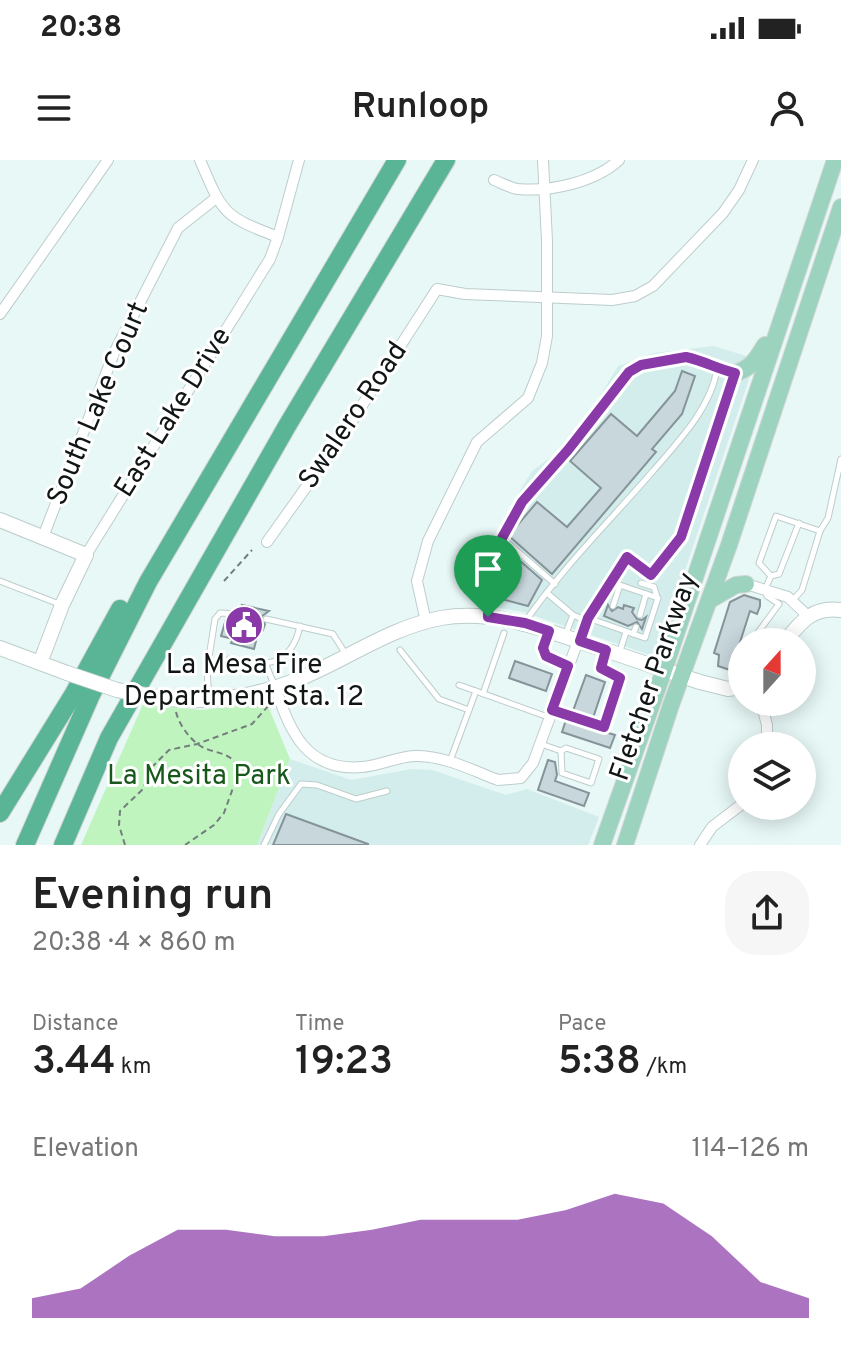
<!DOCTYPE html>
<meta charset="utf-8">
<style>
body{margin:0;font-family:Overpass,sans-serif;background:#f6f6f6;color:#222;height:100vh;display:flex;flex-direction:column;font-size:30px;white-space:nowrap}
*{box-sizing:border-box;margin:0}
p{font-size:26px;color:#767676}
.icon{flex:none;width:44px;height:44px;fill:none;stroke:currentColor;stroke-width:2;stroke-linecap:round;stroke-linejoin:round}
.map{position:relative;height:685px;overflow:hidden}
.sheet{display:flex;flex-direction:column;background:#fff;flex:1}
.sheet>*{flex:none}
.needle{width:52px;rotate:21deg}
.fabs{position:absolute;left:728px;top:468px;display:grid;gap:16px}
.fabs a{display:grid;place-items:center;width:88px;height:88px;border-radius:50%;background:#fff;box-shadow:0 4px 20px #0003;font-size:40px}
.pin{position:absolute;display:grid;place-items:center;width:68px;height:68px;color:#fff;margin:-82px -34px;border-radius:50% 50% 50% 0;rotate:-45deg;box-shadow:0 0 8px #0007}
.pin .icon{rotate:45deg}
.round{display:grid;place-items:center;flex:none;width:84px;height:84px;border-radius:32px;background:#f6f6f6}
.head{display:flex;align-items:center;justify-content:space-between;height:136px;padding:0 32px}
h1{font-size:44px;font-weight:600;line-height:60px}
.stats{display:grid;grid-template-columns:repeat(3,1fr);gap:12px;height:136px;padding:8px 32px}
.stats div{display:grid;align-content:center}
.stats b{font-size:40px;font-weight:600}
.stats small{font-size:22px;font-weight:400}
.stats p{font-size:22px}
.chart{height:224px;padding:16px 32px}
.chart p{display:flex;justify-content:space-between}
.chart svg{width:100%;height:144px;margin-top:8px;fill:#8a39a8;opacity:.7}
.status{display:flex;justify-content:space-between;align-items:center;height:56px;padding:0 40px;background:#fff;direction:ltr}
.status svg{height:22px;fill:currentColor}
header{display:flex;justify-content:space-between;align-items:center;height:104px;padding:0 32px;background:#fff;font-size:36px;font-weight:600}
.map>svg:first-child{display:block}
.built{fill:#d2edeb}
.green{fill:#c0f4be}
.building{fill:#c8d7dc;stroke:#859498;stroke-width:2}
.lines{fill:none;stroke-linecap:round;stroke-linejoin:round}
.lane-casing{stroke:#bdcdcc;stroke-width:7}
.street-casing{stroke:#bdcdcc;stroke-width:12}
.secondary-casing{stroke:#bdcdcc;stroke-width:16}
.primary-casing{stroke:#d4d5d5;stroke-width:18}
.highway-casing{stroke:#d4d5d5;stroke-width:20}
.path{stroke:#737e7d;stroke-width:2;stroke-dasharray:6 4;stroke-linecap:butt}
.lane{stroke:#fff;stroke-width:5}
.street{stroke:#fff;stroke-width:10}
.secondary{stroke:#fff;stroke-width:14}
.primary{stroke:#9bd3bf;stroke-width:16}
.highway{stroke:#59b595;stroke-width:18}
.secondary-bridge-casing{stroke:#bdcdcc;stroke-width:16;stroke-linecap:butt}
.secondary-bridge{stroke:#fff;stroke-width:14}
.route-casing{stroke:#fff;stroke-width:16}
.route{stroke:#8a39a8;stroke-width:10}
.labels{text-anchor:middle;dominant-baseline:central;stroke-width:6;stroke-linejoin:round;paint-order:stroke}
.street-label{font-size:28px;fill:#101515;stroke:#fff}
.poi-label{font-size:28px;fill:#101515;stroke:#fff}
.park-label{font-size:28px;fill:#18581a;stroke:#fff}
</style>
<div class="status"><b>20:38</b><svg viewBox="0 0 49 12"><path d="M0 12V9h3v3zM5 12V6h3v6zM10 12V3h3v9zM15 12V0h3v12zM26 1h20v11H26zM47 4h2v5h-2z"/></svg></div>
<header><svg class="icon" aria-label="menu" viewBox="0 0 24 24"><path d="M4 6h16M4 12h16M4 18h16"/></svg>Runloop<svg class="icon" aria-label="person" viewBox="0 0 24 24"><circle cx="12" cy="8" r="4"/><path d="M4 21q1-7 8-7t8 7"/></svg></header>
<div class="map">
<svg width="841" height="685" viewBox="0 0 841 685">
<rect width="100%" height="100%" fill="#e7f8f7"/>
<g class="built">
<path d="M714,186L749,197L751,213L656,497L523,452L476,444L477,420L492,381L517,336L532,311L573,281L618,206L654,193Z"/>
<path d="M290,599L351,620L412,609L432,610L506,635L527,629L599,657L588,685H257Z"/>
</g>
<path class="green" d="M266,541L290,599L257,685H81L143,544L202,550Z"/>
<g class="building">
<path d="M682,211L695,216L682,254L652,289L656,292L552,414L509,376L510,374L537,342L567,367L601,328L570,301L611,254L637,276L675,231Z"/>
<path d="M519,400L542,420L528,446L498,438Z"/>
<path d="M744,435L760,440V446L757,454L750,451L735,498L742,500V514L718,506L719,495L714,493L730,442Z"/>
<path d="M242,445L269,451L261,457L265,464L263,470L259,469L254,489L231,483L233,479L221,476L226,459L238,461L244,458Z"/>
<path d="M608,445L612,451L618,447L623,449L624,445L634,448L632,452L637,459L642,460L646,457L642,469L637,462L628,466L604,456Z"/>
<path d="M515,501L552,514L546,531L509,518Z"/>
<path d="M586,515L605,522L593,558L573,551Z"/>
<path d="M566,560L615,575L610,588L562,572Z"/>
<path d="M548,600L555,602L557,615L555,621L589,633L584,646L538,630Z"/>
<path d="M286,654L368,684V685H273Z"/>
</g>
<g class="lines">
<defs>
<g id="lane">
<path d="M820,371L828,358L841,299"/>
<path d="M502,378L555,424"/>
<path d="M771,416L759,403L776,356L820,371L802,430L793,440"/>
<path d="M0,421L59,444"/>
<path d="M641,423L654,427L657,437"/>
<path d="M547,433L573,455L587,461"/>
<path d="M613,446L620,425"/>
<path d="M640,455L646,434"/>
<path d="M488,456C487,430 492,402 502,377C523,329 567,298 596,255C606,240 615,222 630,211C653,195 694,191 717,209"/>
<path d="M588,458L645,478L658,438L611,422"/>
<path d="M266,459L333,474L345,493"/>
<path d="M525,462C562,408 610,361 653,311C678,282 711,248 717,209L735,213L681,377L651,415L627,397L588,458L580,480"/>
<path d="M549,471L543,488L546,496L567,506"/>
<path d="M566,473L573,455"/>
<path d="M633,474L636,467"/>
<path d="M751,482L779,444L767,436L765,429L771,416L779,414L799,363"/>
<path d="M400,490L439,539L469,550"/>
<path d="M619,494L626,472"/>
<path d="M229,499C264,508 291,507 300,466"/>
<path d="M265,503L274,524"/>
<path d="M459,525L548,557"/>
<path d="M483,534L504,473"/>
<path d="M209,538L207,510L215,459L220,453L240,454"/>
<path d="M552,550L604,567L620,522L618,516L601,508L605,491"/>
<path d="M541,584L561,591L566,588L599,599L591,623L562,613L561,591"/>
<path d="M450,601L476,531"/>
<path d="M264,685L279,654L301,624L317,625L356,639L387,631"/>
</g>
<g id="street">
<path d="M200,0C223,54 223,56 278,77"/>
<path d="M494,20C502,23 510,28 518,29C551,32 595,22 619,0"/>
<path d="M0,154L108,0"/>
<path d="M43,377L114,193L178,68L216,38"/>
<path d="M267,382L341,278L437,129L465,134L612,140L635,136L653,126L723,53L739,30L753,0"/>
<path d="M86,395L270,99L278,77L299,0"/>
<path d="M746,424L788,437L808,456"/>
<path d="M426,462L417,421L428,381L477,282L528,238L542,203L547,176V81L543,0"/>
<path d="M276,528C289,572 308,612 362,607C380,606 398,596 416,596C445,596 472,610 498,620L521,618L533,603L578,481"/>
<path d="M761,542L767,565V586"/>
<path d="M700,685L712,667L742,644"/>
</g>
<g id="secondary">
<path d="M0,360L86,395L62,445L40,503"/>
<path d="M785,482C800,462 813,446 841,450"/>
<path d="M0,488L67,513"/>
<path d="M157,537C202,545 258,537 301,518C347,499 391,467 441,458C493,449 542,469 590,485C627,497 664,510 700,522L728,529L742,527"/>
</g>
<g id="primary">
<path d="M735,213C751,209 757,198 765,185"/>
<path d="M710,440L736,425L746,424"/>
<path d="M602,685L664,510L835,0"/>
<path d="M625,685L671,545L729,385L841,47"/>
</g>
<g id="highway">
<path d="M0,653L73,535L120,449"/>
<path d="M25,685L91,535L148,422L397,0"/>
<path d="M63,685L109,578L287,266L446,0"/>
</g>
</defs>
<use href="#lane" class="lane-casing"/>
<use href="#street" class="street-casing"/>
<use href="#secondary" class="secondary-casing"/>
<use href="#primary" class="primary-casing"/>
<use href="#highway" class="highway-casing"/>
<g class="path">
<path d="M224,421L252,390"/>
<path d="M176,552C179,564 188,577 199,585C213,595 237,590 238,614L224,653L214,665L185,685"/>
<path d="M125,685L119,665L120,651L143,629L152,607L169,590L197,584L252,564L271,543"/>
</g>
<use href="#lane" class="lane"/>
<use href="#street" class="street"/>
<use href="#secondary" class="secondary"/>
<use href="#primary" class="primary"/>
<use href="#highway" class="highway"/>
<defs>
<path id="secondary-bridge" d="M67,513L117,530L157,537"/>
</defs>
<use href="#secondary-bridge" class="secondary-bridge-casing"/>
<use href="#secondary-bridge" class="secondary-bridge"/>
</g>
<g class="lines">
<defs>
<path id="route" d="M686,197C704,201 718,209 735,213L681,377L651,415L627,397L588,458L580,481L606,490L601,508L620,518L604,567L552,550L568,506L546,496L543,488L549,471L525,463L488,457L489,422L502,378L522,342L568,290L629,212L641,205Z"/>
</defs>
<use href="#route" class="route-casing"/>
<use href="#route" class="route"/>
</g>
<defs>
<symbol id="civic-disc" viewBox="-11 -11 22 22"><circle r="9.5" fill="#8a39a8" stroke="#fff"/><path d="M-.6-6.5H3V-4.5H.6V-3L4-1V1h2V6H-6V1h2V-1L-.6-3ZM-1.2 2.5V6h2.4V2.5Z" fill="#fff"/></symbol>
</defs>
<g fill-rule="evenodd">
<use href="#civic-disc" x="222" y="443" width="44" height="44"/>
</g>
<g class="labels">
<g class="street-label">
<text transform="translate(99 244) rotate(-67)">South Lake Court</text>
<text transform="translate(174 253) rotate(-58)">East Lake Drive</text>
<text transform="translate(354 256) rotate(-56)">Swalero Road</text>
<text transform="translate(655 517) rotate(-71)">Fletcher Parkway</text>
</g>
<g class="poi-label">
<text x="244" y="506">La Mesa Fire<tspan x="244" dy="32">Department Sta. 12</tspan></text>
</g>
<g class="park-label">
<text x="199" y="617">La Mesita Park</text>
</g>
</g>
</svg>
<div class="fabs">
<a><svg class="needle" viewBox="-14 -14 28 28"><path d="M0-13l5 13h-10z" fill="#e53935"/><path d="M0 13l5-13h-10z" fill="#767676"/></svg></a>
<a><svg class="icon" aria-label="layers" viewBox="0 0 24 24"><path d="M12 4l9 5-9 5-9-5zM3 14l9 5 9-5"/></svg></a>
</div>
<div class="pin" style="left:488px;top:457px;background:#1e9e55"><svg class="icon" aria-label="arrive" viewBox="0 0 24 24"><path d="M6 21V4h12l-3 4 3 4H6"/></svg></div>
</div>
<section class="sheet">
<div class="head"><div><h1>Evening run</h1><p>20:38 · 4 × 860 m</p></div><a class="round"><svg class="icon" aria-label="share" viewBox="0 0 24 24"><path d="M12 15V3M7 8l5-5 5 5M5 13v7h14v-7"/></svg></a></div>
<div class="stats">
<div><p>Distance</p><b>3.44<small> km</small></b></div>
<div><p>Time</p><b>19:23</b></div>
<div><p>Pace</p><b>5:38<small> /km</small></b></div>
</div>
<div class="chart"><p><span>Elevation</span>114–126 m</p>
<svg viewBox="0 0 160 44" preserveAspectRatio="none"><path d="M0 44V38L10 35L20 25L30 17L40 17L50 19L60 19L70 17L80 14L90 14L100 14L110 11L120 6L130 9L140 19L150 33L160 38V44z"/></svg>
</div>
</section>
